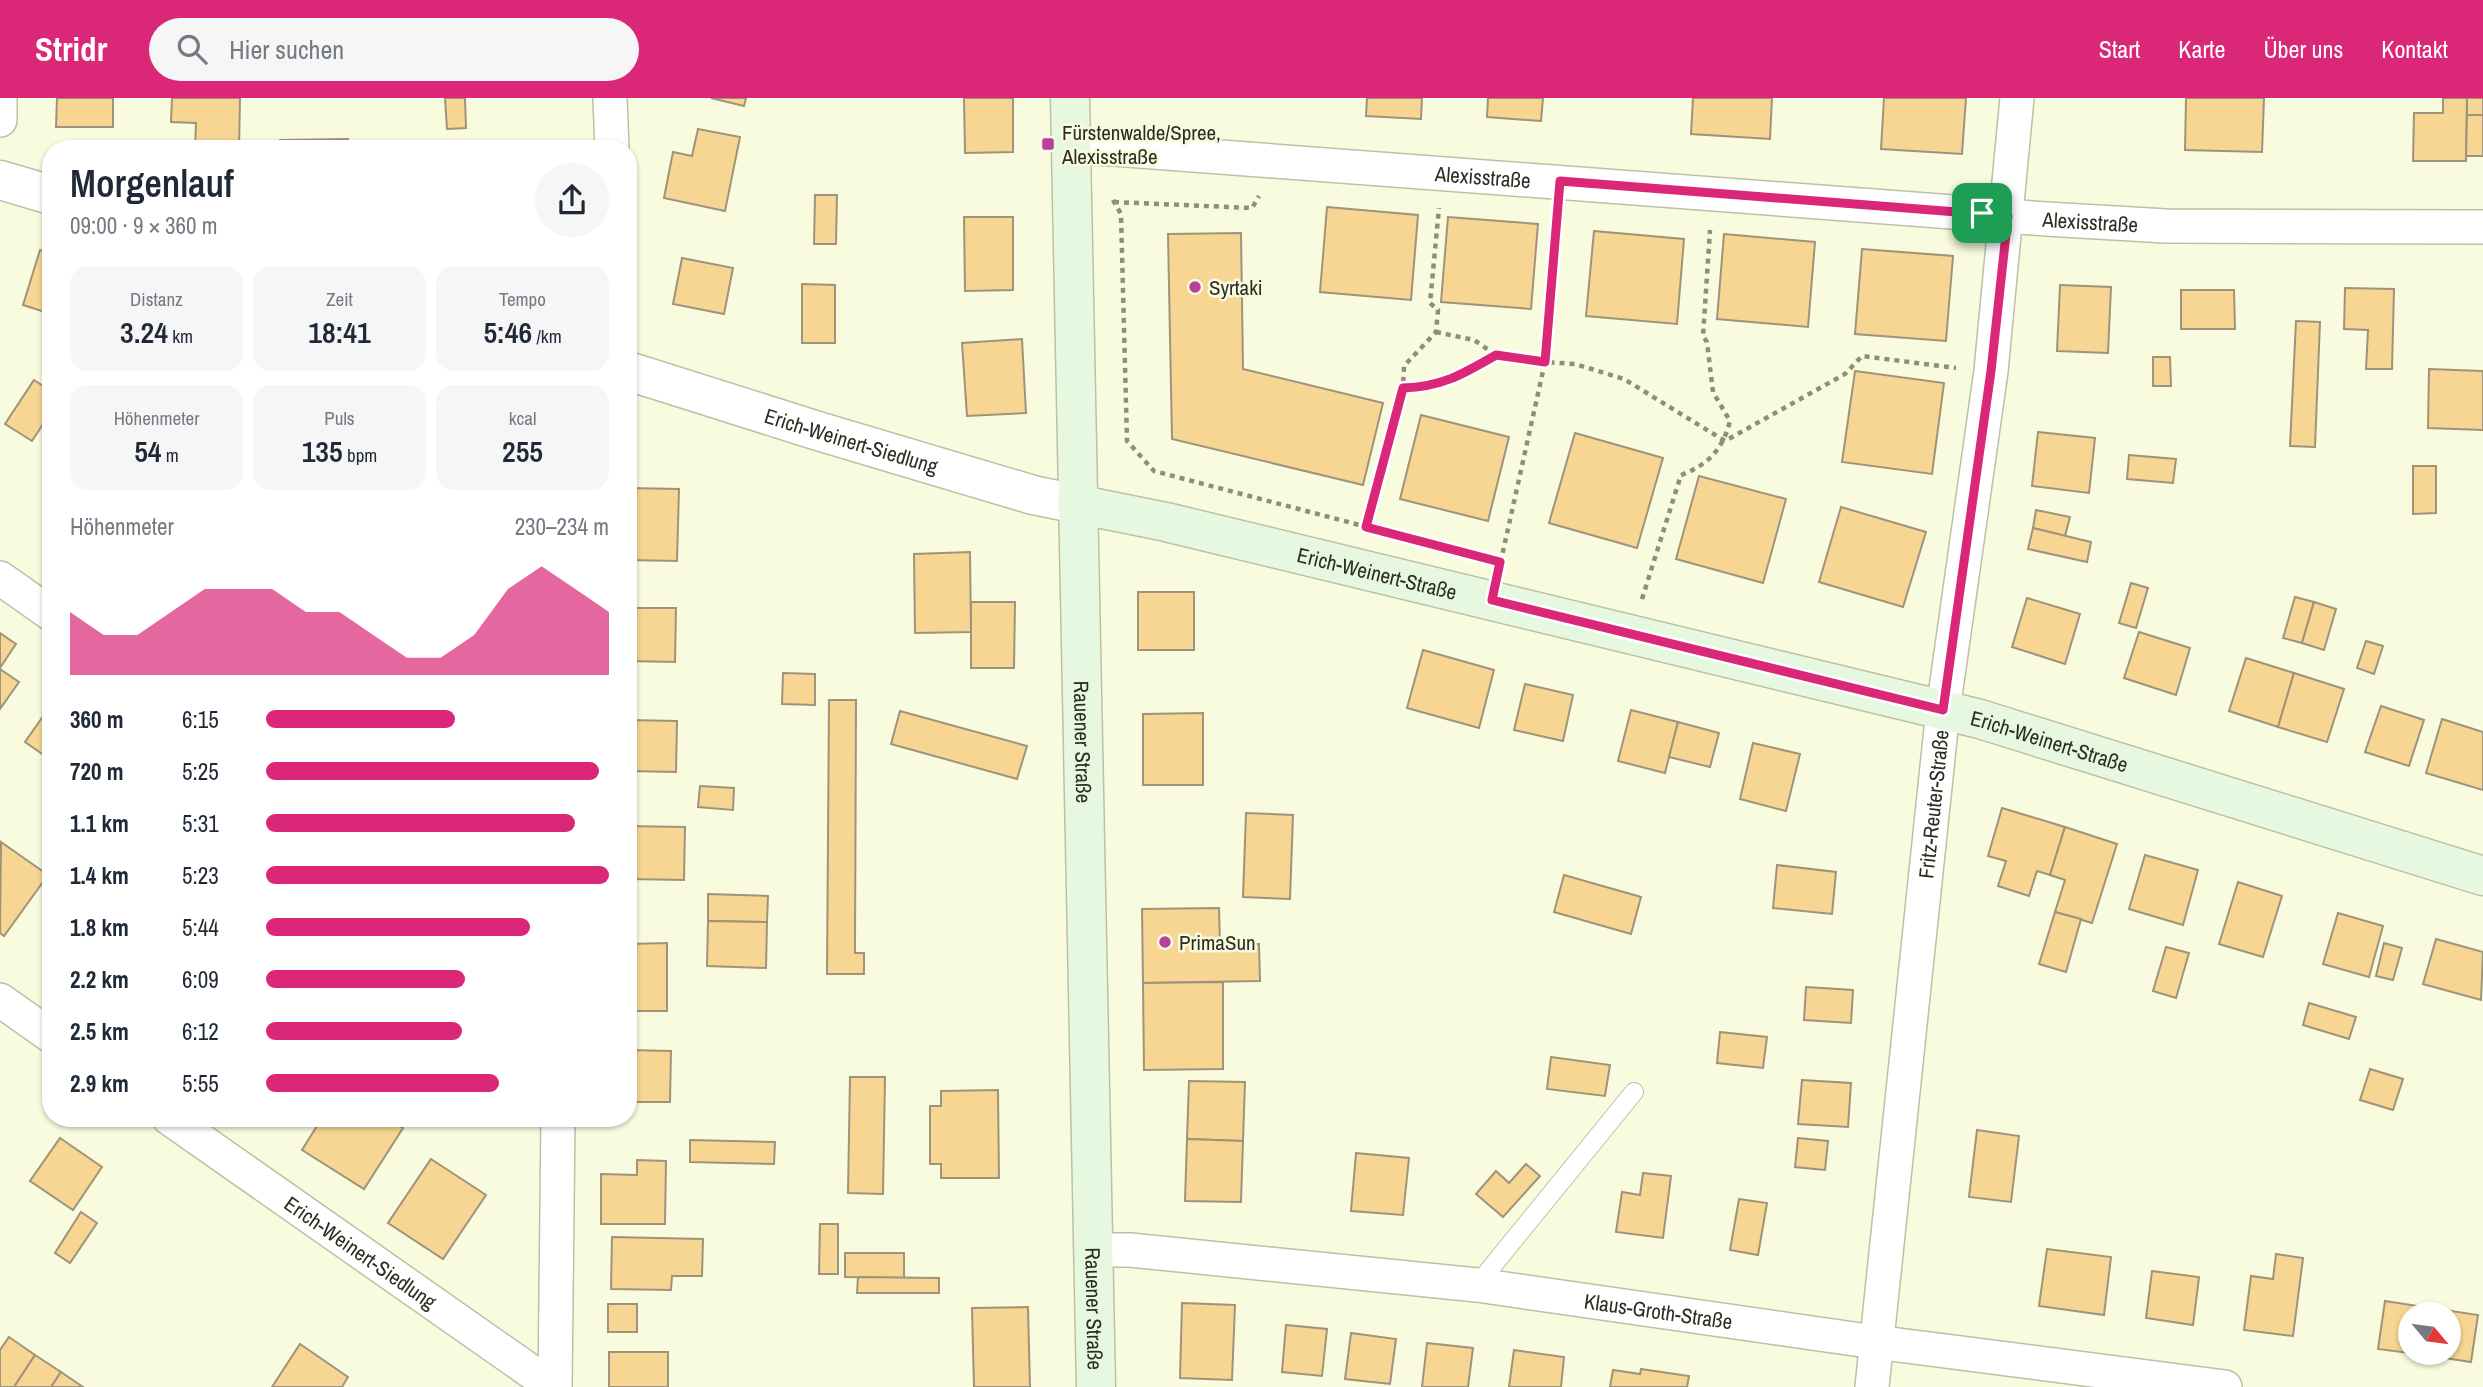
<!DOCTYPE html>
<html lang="de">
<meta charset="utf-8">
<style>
body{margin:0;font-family:"Archivo Narrow",sans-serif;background:#f6f6f7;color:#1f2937;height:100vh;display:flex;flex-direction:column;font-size:26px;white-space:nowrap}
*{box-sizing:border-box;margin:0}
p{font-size:23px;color:#747a83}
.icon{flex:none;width:38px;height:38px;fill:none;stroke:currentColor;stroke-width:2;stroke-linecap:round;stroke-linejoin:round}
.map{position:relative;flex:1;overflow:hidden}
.details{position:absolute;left:42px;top:42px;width:595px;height:987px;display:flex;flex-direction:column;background:#fff;border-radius:28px;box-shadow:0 2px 5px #0004}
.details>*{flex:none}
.needle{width:46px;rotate:119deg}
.buttons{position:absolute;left:2398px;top:1204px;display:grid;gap:14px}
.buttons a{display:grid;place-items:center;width:63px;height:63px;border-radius:50%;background:#fff;box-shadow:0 2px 5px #0004;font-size:35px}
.pin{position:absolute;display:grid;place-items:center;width:60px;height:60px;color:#fff;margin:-30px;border-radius:14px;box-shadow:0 4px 10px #0006}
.round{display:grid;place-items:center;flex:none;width:74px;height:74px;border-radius:37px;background:#f6f6f7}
.summary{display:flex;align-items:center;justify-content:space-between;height:119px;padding:0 28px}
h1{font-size:38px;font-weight:600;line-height:52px}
.figures{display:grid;grid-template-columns:repeat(3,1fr);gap:10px;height:119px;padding:7px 28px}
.figures div{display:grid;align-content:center;border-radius:18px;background:#f6f6f7;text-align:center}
.figures b{font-size:30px;font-weight:600}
.figures small{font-size:19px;font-weight:400}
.figures p{font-size:19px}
.chart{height:196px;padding:14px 28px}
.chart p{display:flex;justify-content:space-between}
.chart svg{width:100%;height:126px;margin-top:7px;fill:#db2777;opacity:.7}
ul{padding:0 28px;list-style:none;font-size:23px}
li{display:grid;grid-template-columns:112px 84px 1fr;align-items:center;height:52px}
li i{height:18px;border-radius:9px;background:#db2777}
header{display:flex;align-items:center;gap:42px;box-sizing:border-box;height:98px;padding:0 35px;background:#db2777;color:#fff}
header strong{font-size:33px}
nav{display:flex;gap:38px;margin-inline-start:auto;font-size:24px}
.search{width:490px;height:63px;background:#f6f6f7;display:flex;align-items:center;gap:18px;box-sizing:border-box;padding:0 24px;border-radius:38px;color:#747a83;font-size:26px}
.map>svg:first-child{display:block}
.building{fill:#f7d693;stroke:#9f937b;stroke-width:2}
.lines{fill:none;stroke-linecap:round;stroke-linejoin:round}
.service-casing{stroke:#bdc0a5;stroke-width:20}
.minor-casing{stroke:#bdc0a5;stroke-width:36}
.tertiary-casing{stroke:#bdc0a5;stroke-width:41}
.secondary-casing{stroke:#bdc0a5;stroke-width:41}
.path{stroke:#8d8f7c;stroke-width:4.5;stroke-dasharray:5 5;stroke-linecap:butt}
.service{stroke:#fff;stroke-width:18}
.minor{stroke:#fff;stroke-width:33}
.tertiary{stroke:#fff;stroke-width:38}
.secondary{stroke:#e7f8e1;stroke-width:38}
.route-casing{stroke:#fff;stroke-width:14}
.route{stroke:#db2777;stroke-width:9}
.poi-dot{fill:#b74299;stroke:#f9fbdf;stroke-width:2.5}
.labels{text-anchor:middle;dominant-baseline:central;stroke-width:5;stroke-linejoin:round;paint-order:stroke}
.poi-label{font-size:21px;fill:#2d2e23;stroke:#f9fbdf;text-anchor:start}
.street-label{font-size:21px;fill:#2d2e23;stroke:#f9fbdf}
</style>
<header>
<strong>Stridr</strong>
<div class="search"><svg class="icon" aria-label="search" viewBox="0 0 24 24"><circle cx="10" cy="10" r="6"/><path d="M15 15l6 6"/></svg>Hier suchen</div>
<nav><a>Start</a><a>Karte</a><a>Über uns</a><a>Kontakt</a></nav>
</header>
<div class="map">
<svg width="2483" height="1289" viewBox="0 0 2483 1289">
<rect width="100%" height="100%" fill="#f9fbdf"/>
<g class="building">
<path d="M57,0H113V29H56Z"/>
<path d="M172,0H240L239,51H195L196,25L171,24Z"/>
<path d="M445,0H465L466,30L447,31Z"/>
<path d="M711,0H746L744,8Z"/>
<path d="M964,0H1013V54L965,55Z"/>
<path d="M1367,0H1422L1421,21L1366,18Z"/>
<path d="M1488,0H1543L1541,23L1487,19Z"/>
<path d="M1693,0H1772L1770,41L1691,36Z"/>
<path d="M1884,0H1966L1962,56L1881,51Z"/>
<path d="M2186,0H2264L2262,54L2185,52Z"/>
<path d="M2443,0H2467L2466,63H2413L2414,15H2443Z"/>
<rect x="2467" y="0" width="16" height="17"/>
<path d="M2467,17H2483V58H2466Z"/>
<path d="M698,31L740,39L725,113L664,100L673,54L692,58Z"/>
<path d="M348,41V51H280V42Z"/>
<path d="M815,97H837L836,146H814Z"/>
<path d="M1327,109L1418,117L1411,202L1320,194Z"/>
<path d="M964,119H1013V192L965,193Z"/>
<path d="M1448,119L1538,126L1531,211L1441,204Z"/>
<path d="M1594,133L1684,141L1677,226L1586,218Z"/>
<path d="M1241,135L1243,271L1383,305L1363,387L1172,341L1168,136Z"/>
<path d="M1724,136L1815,144L1808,229L1717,221Z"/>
<path d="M1862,151L1953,158L1946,243L1855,236Z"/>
<path d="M40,152L51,155V216L23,207Z"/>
<path d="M682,160L733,170L724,216L673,206Z"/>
<path d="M802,186L835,187V245H802Z"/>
<path d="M2060,187L2111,189L2108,255L2057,253Z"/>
<path d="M2345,190L2394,191L2392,271H2366L2368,232L2344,231Z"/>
<path d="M2181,192H2234L2235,231H2181Z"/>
<path d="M2296,223L2320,224L2315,349L2290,348Z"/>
<path d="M1022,241L1026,315L967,318L962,245Z"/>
<path d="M2153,259H2170L2171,288H2153Z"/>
<path d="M2429,271L2483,273V332L2428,330Z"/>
<path d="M1855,273L1944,285L1932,376L1842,364Z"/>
<path d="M34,282L51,293V314L32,343L5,326Z"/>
<path d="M1421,317L1509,339L1488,423L1400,401Z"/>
<path d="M2038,334L2095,340L2089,395L2032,388Z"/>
<path d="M1575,335L1663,360L1637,450L1549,425Z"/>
<path d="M2129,357L2176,361L2173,385L2127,381Z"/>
<path d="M2413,368H2436V415L2413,416Z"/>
<path d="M1699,378L1786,401L1763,485L1676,461Z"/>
<path d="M628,390L679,391L677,463L628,462Z"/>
<path d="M1841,409L1926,434L1903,509L1819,484Z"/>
<path d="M2036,412L2070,419L2065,438L2033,430Z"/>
<path d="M2033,430L2091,444L2087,464L2028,451Z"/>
<path d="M970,454L971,534L915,535L914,456Z"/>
<path d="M2131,485L2148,490L2136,530L2119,525Z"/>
<rect x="1138" y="494" width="56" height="58"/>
<path d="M2295,499L2314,504L2302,545L2283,540Z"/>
<path d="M2027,500L2080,516L2065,566L2012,549Z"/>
<path d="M971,504H1015L1014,570H971Z"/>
<path d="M2314,504L2336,511L2324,552L2302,545Z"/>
<path d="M628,510H676L675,564L628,563Z"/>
<path d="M2139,534L2190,550L2176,597L2124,580Z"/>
<path d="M0,535L16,546L0,570Z"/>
<path d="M2366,543L2383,548L2374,576L2357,570Z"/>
<path d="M1423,552L1494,572L1479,630L1407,610Z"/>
<path d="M2246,560L2294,575L2278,629L2229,613Z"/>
<path d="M0,571L19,584L0,611Z"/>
<path d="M783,575L815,576V607L782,606Z"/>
<path d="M2294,575L2344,591L2327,644L2278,629Z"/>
<path d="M1525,586L1573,597L1563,643L1514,632Z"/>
<path d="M829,602H856L855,855H864V876H827Z"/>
<path d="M51,607V662L25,644Z"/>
<path d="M2381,608L2424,622L2409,668L2365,654Z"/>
<path d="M1631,612L1678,624L1665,675L1618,663Z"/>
<path d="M900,613L1027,648L1017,681L891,646Z"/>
<path d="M1203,615V687H1143V616Z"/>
<path d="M2442,621L2483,634V692L2426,675Z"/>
<path d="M628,622L677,623L676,674L628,673Z"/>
<path d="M1678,624L1719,635L1710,669L1669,659Z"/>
<path d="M1753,645L1800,656L1786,713L1740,701Z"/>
<path d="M700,688L734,690L733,712L698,709Z"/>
<path d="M2002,710L2065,729L2050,777L2037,773L2029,798L1998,788L2006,763L1988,758Z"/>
<path d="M1246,715L1293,717L1290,801L1243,799Z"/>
<path d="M628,728L685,729L684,782L628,781Z"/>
<path d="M2065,729L2117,746L2092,825L2055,814L2065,782L2050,777Z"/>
<path d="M1,744L48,777L4,838L0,835Z"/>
<path d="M2145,757L2198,772L2183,827L2129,811Z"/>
<path d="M1777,767L1836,774L1832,816L1773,810Z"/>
<path d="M1564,777L1641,799L1631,836L1554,814Z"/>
<path d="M2238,784L2282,798L2263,859L2219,846Z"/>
<path d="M708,796L768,798L767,824L708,823Z"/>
<path d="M1219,810L1220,847L1259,846L1260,883L1143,885L1142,811Z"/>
<path d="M2055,814L2081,821L2066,874L2039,866Z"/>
<path d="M2338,815L2383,828L2369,879L2323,866Z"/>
<path d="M708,823L767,824L766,870L707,868Z"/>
<path d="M2436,841L2483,854L2481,902L2423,886Z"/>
<path d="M667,845V913H628V846Z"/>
<path d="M2384,845L2402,850L2393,882L2376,878Z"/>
<path d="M2166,849L2189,855L2176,900L2153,893Z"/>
<path d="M1223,884V971L1144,972L1143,885Z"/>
<path d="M1806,889L1853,892L1851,925L1804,922Z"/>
<path d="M2309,905L2356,919L2349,941L2303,927Z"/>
<path d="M1720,934L1767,939L1763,970L1717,965Z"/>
<path d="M628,952L671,953L670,1004H628Z"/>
<path d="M1551,959L1610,967L1605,998L1547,991Z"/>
<path d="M2370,971L2403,981L2393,1012L2360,1002Z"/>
<path d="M850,979H885L883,1096L848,1095Z"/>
<path d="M1802,982L1851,985L1848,1029L1798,1026Z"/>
<path d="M1189,983L1245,984L1243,1043L1187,1041Z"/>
<path d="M998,992L999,1080H941V1066H930V1008H941V993Z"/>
<path d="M322,1020H387L403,1030L364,1091L302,1052Z"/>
<path d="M1977,1032L2019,1038L2011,1104L1969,1099Z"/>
<path d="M60,1040L102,1069L73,1112L30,1083Z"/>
<path d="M1798,1040L1828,1043L1825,1072L1795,1069Z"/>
<path d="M1187,1041L1243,1043L1241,1104L1185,1103Z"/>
<path d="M690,1042L775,1044L774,1066L690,1064Z"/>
<path d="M1356,1055L1409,1060L1403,1117L1351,1113Z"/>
<path d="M431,1061L486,1097L443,1161L388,1125Z"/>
<path d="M637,1062L666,1063L665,1126H601V1076L637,1077Z"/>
<path d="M1526,1066L1540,1078L1503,1119L1476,1096L1496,1073L1509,1085Z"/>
<path d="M1643,1075L1671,1078L1663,1140L1616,1134L1622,1094L1640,1097Z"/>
<path d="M1739,1101L1767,1105L1758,1157L1730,1152Z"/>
<path d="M81,1114L97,1125L70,1165L55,1155Z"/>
<path d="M820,1126H838V1176H819Z"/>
<path d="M612,1139L703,1141L702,1178H672L671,1192L611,1191Z"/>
<path d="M2047,1151L2111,1159L2104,1217L2039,1208Z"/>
<path d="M845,1155H904V1180L845,1179Z"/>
<path d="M2276,1156L2303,1160L2293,1238L2244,1232L2251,1178L2273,1181Z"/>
<path d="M2152,1173L2199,1179L2193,1227L2146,1220Z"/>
<path d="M858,1179L939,1180V1195H857Z"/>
<path d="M2385,1203L2431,1210L2430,1216H2410V1255H2425V1257L2378,1251Z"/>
<path d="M1182,1205L1235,1207L1232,1282L1180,1280Z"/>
<rect x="608" y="1206" width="29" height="28"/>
<path d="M1028,1209L1030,1289H974L972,1210Z"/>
<path d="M2431,1210L2478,1217L2471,1264L2425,1257V1255H2448V1216H2430Z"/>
<path d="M1286,1227L1327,1231L1322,1278L1282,1274Z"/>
<path d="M1351,1235L1396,1241L1390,1286L1345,1281Z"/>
<path d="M9,1239L35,1257L14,1289H0V1252Z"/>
<path d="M1427,1245L1473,1250L1468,1289H1422Z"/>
<path d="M300,1246L348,1279L342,1289H272Z"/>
<path d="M1514,1252L1564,1259L1561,1289H1509Z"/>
<rect x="609" y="1254" width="59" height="35"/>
<path d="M35,1257L61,1274L51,1289H14Z"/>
<path d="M1641,1271L1689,1278L1687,1289H1610L1613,1272L1640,1276Z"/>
<path d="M61,1274L83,1289H51Z"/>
</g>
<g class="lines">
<defs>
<path id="service" d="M1477,1187L1634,994"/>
<g id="minor">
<path d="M610,0L612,51"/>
<path d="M0,22V0"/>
<path id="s1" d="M1071,50L1114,51L2046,121L2166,128L2483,129"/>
<path d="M0,480L51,516"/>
<path d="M0,902L51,938"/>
<path id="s2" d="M169,1020L553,1289"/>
<path id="s3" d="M1092,1152H1130L1477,1187L1875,1244L2225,1289"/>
<path d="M555,1289L558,1020"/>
<path id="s4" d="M1872,1289L1943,612L1991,273L2017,0"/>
</g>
<g id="tertiary">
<path d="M0,82L51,97"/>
<path id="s5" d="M628,273L818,333L1033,397L1077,406"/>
</g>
<g id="secondary">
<path id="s6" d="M1070,0L1096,1289"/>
<path id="s7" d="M1077,406L1166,424L1980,621L2483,778"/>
</g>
</defs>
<use href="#service" class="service-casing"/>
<use href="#minor" class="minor-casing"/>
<use href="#tertiary" class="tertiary-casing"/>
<use href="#secondary" class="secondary-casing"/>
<g class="path">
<path d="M1113,102L1121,116L1127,343L1154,373L1390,435"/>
<path d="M1114,104L1252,110L1259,98"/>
<path d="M1556,119L1545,264L1575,266L1624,281L1725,343L1845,276L1862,258L1956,270"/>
<path d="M1436,234L1474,242L1496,257"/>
<path d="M1403,290C1442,289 1463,276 1496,257L1545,264L1500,467"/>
<path d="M1366,429L1403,290L1404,268L1436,234L1438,212L1430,205L1439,110"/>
<path d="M1642,501L1681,377C1708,367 1723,351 1730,323L1713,294L1707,244L1703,238L1710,132"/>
</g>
<use href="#service" class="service"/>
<use href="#minor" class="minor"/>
<use href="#tertiary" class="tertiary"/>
<use href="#secondary" class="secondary"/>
</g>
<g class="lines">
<defs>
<path id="route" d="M1560,83L2008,118L1991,273L1943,612L1492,502L1500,464L1366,429L1403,290C1442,289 1463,276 1496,257L1545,264Z"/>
</defs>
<use href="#route" class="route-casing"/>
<use href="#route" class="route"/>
</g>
<g class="poi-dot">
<rect x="1041" y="39" width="14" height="14" rx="3.5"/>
<circle cx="1195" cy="189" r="7"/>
<circle cx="1165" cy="844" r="7"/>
</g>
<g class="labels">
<g class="poi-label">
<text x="1062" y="34">Fürstenwalde/Spree,<tspan x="1062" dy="24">Alexisstraße</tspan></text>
<text x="1209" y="189">Syrtaki</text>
<text x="1179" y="844">PrimaSun</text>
</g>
<g class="street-label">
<text stroke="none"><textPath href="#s1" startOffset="413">Alexisstraße</textPath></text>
<text stroke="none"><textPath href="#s1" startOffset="1022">Alexisstraße</textPath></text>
<text stroke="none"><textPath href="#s5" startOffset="234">Erich-Weinert-Siedlung</textPath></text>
<text stroke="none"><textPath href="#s7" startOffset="308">Erich-Weinert-Straße</textPath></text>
<text stroke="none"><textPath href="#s7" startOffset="1001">Erich-Weinert-Straße</textPath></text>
<text stroke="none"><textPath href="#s6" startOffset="644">Rauener Straße</textPath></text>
<text stroke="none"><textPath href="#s4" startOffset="586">Fritz-Reuter-Straße</textPath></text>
<text stroke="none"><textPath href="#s2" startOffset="234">Erich-Weinert-Siedlung</textPath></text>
<text stroke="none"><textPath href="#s6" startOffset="1211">Rauener Straße</textPath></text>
<text stroke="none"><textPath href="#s3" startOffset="570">Klaus-Groth-Straße</textPath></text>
</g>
</g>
</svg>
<div class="buttons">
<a><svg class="needle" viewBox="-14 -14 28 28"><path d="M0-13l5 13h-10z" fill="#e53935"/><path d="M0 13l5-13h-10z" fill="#747a83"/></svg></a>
</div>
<div class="pin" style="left:1982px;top:115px;background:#1e9e55"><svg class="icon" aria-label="arrive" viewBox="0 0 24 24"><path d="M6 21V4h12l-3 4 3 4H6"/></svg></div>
<section class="details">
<div class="summary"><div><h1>Morgenlauf</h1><p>09:00 · 9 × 360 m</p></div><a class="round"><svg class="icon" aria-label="share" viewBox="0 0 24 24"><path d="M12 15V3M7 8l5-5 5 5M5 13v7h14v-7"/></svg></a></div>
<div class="figures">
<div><p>Distanz</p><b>3.24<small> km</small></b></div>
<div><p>Zeit</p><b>18:41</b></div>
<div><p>Tempo</p><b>5:46<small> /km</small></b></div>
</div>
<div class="figures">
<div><p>Höhenmeter</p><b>54<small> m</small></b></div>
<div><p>Puls</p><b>135<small> bpm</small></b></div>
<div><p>kcal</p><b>255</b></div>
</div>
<div class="chart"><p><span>Höhenmeter</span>230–234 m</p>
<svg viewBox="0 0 160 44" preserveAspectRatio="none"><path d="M0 44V22L10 30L20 30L30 22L40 14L50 14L60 14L70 22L80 22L90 30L100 38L110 38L120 30L130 14L140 6L150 14L160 22V44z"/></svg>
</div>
<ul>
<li><b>360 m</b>6:15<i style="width:55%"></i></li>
<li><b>720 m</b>5:25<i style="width:97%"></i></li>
<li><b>1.1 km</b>5:31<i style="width:90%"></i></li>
<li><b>1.4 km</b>5:23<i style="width:100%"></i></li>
<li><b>1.8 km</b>5:44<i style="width:77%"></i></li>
<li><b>2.2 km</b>6:09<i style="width:58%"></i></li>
<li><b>2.5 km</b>6:12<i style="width:57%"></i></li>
<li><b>2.9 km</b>5:55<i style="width:68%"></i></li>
</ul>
</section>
</div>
